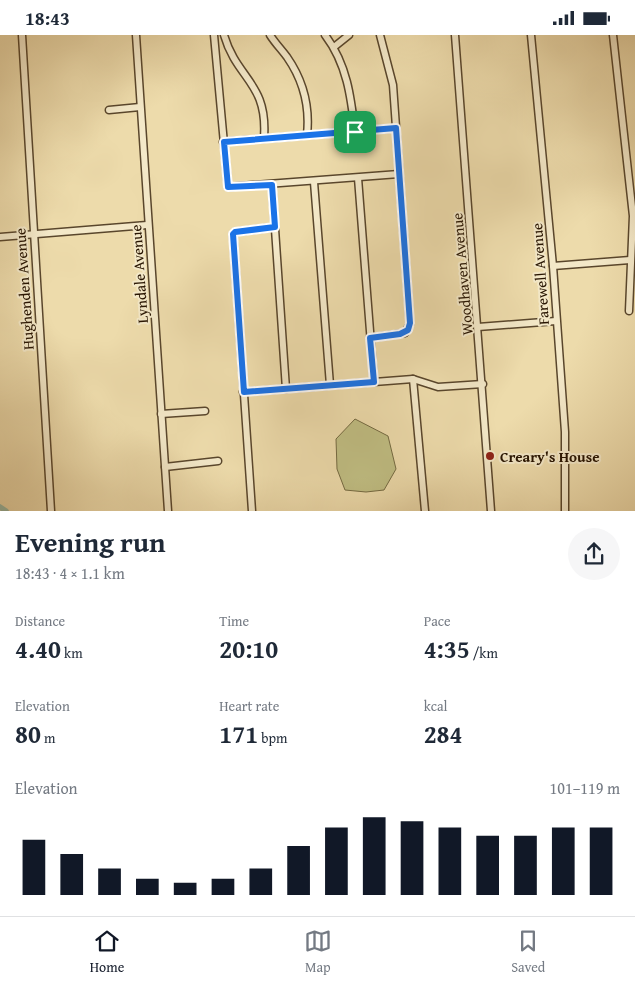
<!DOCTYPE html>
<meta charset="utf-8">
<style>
body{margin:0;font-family:"Gentium Book Plus",serif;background:#f6f6f7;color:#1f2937;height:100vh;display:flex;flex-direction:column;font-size:19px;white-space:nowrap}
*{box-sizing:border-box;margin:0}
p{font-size:16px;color:#747a83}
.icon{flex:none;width:28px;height:28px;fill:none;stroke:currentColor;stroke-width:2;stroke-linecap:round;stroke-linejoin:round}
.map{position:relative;height:476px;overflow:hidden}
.side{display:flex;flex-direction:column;background:#fff;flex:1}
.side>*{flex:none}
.pin{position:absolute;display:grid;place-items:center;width:42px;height:42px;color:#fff;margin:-21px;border-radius:10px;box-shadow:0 2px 8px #0006}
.round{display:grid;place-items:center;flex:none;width:52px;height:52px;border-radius:26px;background:#f6f6f7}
.head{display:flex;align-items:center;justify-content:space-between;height:85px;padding:0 15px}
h1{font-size:28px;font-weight:700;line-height:38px}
.stats{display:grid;grid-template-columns:repeat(3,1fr);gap:8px;height:85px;padding:5px 15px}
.stats div{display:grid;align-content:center}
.stats b{font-size:25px;font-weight:700}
.stats small{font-size:14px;font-weight:400}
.stats p{font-size:14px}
.chart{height:140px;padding:10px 15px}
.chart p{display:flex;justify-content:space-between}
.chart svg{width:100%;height:90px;margin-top:5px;stroke:#111827;stroke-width:6}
.status{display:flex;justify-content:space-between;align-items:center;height:35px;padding:0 25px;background:#fff;direction:ltr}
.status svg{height:14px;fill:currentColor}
.menu{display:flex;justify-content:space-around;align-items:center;height:70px;border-top:1px solid #e0e1e3;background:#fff;font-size:14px;color:#747a83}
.menu a{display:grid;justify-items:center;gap:2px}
.menu .active{color:#111827}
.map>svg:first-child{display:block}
.green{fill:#c0be83;stroke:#746a42}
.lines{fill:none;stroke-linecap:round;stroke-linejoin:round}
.canal{stroke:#99bba7;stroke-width:5.5}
.minor-casing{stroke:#59462c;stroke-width:9}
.minor{stroke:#f3e8c8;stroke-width:6}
.route-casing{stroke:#fff;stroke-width:10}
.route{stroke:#1a73e8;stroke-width:6}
.poi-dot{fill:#8f2418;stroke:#f3e8c8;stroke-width:2}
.labels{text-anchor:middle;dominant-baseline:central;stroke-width:4;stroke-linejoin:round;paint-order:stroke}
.street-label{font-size:15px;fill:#281502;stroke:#f3e8c8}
.poi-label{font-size:15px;font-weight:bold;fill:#281502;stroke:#f3e8c8;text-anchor:start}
</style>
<div class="status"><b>18:43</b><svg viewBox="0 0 49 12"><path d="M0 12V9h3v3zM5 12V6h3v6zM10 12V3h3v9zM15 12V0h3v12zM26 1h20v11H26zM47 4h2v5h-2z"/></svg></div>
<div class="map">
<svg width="635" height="476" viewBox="0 0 635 476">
<rect width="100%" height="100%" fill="#eddbab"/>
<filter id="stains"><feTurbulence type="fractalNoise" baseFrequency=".004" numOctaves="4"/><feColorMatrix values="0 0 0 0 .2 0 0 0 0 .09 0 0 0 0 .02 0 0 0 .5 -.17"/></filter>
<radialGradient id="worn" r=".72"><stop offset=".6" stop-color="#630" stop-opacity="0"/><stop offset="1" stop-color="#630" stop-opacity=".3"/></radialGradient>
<path class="green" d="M355,384L388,401L396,434L384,455L366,457L345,455L337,434L336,404Z"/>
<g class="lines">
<path class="canal" d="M0,472L6,476"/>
<defs>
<g id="minor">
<path d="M22,0L51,476"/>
<path d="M136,0L168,476"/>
<path d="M214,0L228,152L399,139"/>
<path d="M224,0C237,45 268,47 264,103"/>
<path d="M270,0C275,8 281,14 287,22C303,45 310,72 307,100"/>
<path d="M325,0C347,29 351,62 355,97"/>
<path d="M455,0L491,476"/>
<path d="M531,0L553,231L565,397V476"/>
<path d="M613,0L633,181L629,276"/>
<path d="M334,12L349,0"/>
<path d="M109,75L140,72"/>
<path d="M223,107L396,93"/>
<path d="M358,143L374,347"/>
<path d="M314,147L330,350"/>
<path d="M272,150L286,354"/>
<path d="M0,202L147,190"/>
<path d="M553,231L630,225"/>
<path d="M478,292L556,286"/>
<path d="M370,303L405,298L410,289L393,50L380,0"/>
<path d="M413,344L425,476"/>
<path d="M243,357L413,344L438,352L483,349"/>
<path d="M161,379L205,376"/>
<path d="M165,432L218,426"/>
<path d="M252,476L233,199L235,197L275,192"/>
</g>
</defs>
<use href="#minor" class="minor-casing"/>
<use href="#minor" class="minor"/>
</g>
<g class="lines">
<defs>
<path id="route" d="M396,93L410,288L408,295L400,299L370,303L374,347L244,357L233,199L235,197L275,192L272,150L228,152L224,107Z"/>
</defs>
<use href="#route" class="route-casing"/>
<use href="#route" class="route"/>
</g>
<circle class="poi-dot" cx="490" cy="421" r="5"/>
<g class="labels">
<g class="street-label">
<text transform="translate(139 239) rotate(-94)">Lyndale Avenue</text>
<text transform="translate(462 239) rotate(-95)">Woodhaven Avenue</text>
<text transform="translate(540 239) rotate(-94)">Farewell Avenue</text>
<text transform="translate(24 254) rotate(-94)">Hughenden Avenue</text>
</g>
<g class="poi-label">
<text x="500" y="421">Creary's House</text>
</g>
</g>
<rect width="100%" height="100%" filter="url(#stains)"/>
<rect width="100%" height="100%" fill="url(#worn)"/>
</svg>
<div class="pin" style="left:355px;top:97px;background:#1e9e55"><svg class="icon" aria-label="arrive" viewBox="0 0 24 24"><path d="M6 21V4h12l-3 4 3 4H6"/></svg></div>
</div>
<section class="side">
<div class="head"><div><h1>Evening run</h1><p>18:43 · 4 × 1.1 km</p></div><a class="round"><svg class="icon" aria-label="share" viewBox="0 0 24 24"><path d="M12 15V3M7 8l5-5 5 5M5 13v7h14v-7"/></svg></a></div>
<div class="stats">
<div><p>Distance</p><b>4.40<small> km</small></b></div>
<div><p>Time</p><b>20:10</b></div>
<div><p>Pace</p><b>4:35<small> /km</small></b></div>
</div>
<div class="stats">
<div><p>Elevation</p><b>80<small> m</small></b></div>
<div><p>Heart rate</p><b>171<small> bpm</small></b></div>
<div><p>kcal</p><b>284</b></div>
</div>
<div class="chart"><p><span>Elevation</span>101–119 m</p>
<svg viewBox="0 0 160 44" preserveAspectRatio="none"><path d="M5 44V17M15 44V24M25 44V31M35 44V36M45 44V38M55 44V36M65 44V31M75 44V20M85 44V11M95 44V6M105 44V8M115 44V11M125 44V15M135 44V15M145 44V11M155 44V11"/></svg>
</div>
</section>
<nav class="menu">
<a class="active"><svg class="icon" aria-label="home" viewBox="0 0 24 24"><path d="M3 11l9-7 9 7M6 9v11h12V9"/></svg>Home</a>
<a><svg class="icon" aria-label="map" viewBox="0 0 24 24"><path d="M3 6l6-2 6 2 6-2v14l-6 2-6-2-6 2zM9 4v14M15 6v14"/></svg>Map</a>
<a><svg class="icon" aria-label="saved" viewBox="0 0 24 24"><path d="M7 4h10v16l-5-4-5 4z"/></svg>Saved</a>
</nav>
